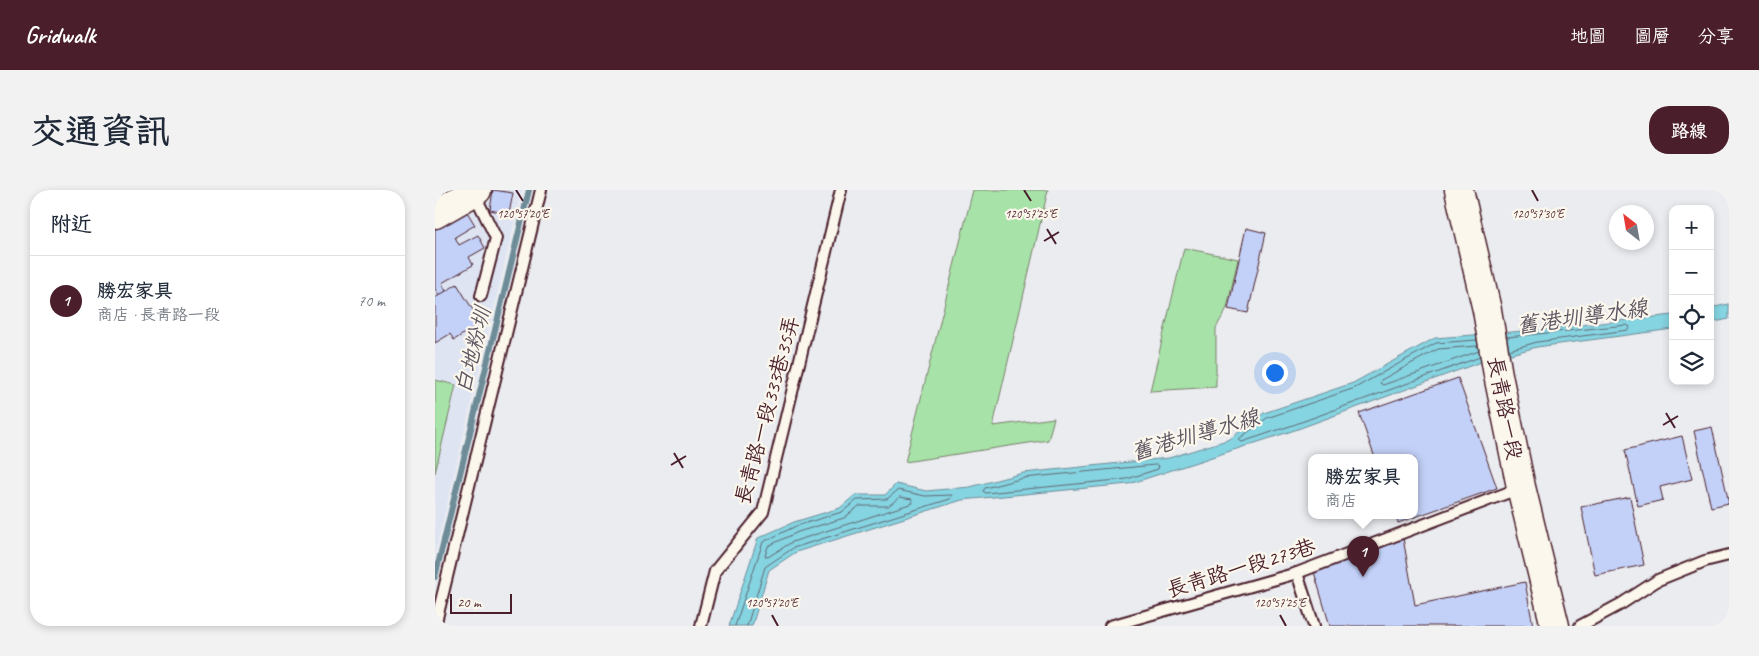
<!DOCTYPE html>
<html lang="zh-TW">
<head>
<meta charset="utf-8">
<style>
	:root { --surface:#fff; --page:#f2f2f3; --text:#1f2937; --muted:#747a83; --line:#e0e1e3; --accent:#4a1f2b }
	body { margin:0; font-family:Caveat,"LXGW WenKai TC",sans-serif; background:var(--page); color:var(--text) }
	.controls { position:absolute; right:15px; top:15px; display:grid; overflow:hidden; border-radius:10px; box-shadow:0 2px 8px #0003 }
	.controls button { width:45px; height:45px; display:grid; place-items:center; padding:0; border:0; border-bottom:1px solid var(--line); background:var(--surface); color:var(--text); font:25px sans-serif }
	.compass { position:absolute; left:1174px; top:15px; width:45px; height:45px; border-radius:50%; background:var(--surface); box-shadow:0 2px 8px #0003; rotate:329deg }
	.scale { position:absolute; left:15px; bottom:12px; width:62px; box-sizing:border-box; padding-left:5px; border:2px solid #4a1f2b; border-top:0; font-size:14px; line-height:18px; white-space:nowrap; color:#4a1f2b; -webkit-text-stroke:4px #fbf7ec; paint-order:stroke }
	.you { position:absolute; left:839px; top:182px; width:18px; height:18px; margin:-12px; border:4px solid #fff; border-radius:50%; background:#1a73e8; box-shadow:0 0 0 8px #1a73e833 }
	.badge { display:grid; place-items:center; width:32px; height:32px; border-radius:50%; background:var(--accent); color:#fff; font-size:16px; font-weight:700 }
	.pin { position:absolute; translate:-50% -41px; filter:drop-shadow(0 1px 2px #0008) }
	.pin::after { content:''; position:absolute; top:26px; width:18px; height:15px; background:inherit; clip-path:polygon(0 0,100% 0,50% 100%) }
	.popup { position:absolute; left:873px; top:264px; width:110px; height:65px; box-sizing:border-box; display:grid; place-content:center; border-radius:10px; background:var(--surface); filter:drop-shadow(0 1px 4px #0005); font-size:16px; white-space:nowrap; color:var(--muted) }
	.popup b { font-size:19px; color:var(--text) }
	.popup::after { content:''; position:absolute; left:50%; top:100%; margin-left:-10px; border:10px solid transparent; border-top-color:var(--surface) }
	.list { margin:0; padding:0; list-style:none }
	h2 { display:flex; justify-content:space-between; align-items:center; height:65px; margin:0; padding:0 20px; font-size:21px }
	h2 small { font-size:16px; font-weight:400; color:var(--muted) }
	.list li { display:grid; grid-template-columns:32px 1fr auto; gap:15px; align-items:center; box-sizing:border-box; height:90px; padding:0 20px; border-top:1px solid var(--line) }
	.list b { display:block; font-size:19px; white-space:nowrap }
	.list p { margin:0; font-size:16px; white-space:nowrap; color:var(--muted) }
	.list em { font-size:16px; font-style:normal; color:var(--muted) }
	.icon { flex:none; width:28px; height:28px; fill:none; stroke:currentColor; stroke-width:2; stroke-linecap:round; stroke-linejoin:round }
	.map { position:relative; flex:none; width:1294px; height:436px; overflow:hidden; border-radius:20px }
	header { display:flex; align-items:center; gap:30px; box-sizing:border-box; height:70px; padding:0 25px; background:var(--accent); color:#fff }
	header strong { font-size:24px }
	nav { display:flex; gap:28px; margin-inline-start:auto; font-size:18px }
	.intro { display:flex; align-items:center; justify-content:space-between; box-sizing:border-box; height:120px; padding:0 30px }
	h1 { margin:0; font-size:35px }
	.button { padding:12px 22px; border-radius:20px; background:var(--accent); color:#fff; font-size:18px; font-weight:700 }
	main { display:flex; gap:30px; padding:0 30px }
	aside { flex:1; background:var(--surface); border-radius:20px; box-shadow:0 2px 8px #0003 }
	.map>svg:first-child { display:block }
	.built { fill:#dee4f2 }
	.green { fill:#a7e2a8; stroke:#78806a }
	.water { fill:#85d4e1; stroke:#6d8c98 }
	.lines { fill:none; stroke-linecap:round; stroke-linejoin:round }
	.shore { stroke:#626774; stroke-width:1 }
	.stream { stroke:#6d8c98; stroke-width:6 }
	.building { fill:#c3d1f8; stroke:#4a1f2b }
	.lane-casing { stroke:#4a1f2b; stroke-width:14 }
	.secondary-casing { stroke:#4a1f2b; stroke-width:31 }
	.lane { stroke:#fbf7ec; stroke-width:10 }
	.secondary { stroke:#fbf7ec; stroke-width:28 }
	.ticks { fill:none; stroke:#4a1f2b; stroke-width:2 }
	.labels { text-anchor:middle; stroke-width:4.5; stroke-linejoin:round; paint-order:stroke }
	.street-label { font-size:21px; fill:#4a1f2b; stroke:#fbf7ec }
	.water-label { font-size:22px; font-style:italic; fill:#5c5562; stroke:#fbf7ec }
	.ticks-label { font-size:12px; text-anchor:middle; fill:#4a1f2b; stroke:#fbf7ec; stroke-width:4.5; stroke-linejoin:round; paint-order:stroke }
</style>
</head>
<body>
<header>
<strong>Gridwalk</strong>
<nav><a>地圖</a><a>圖層</a><a>分享</a></nav>
</header>
<div class="intro"><h1>交通資訊</h1><a class="button">路線</a></div>
<main>
<aside>
<h2>附近<small></small></h2>
<ul class="list">
<li><span class="badge">1</span><div><b>勝宏家具</b><p>商店 · 長青路一段</p></div><em>70 m</em></li>
</ul>
</aside>
<div class="map">
<svg width="1294" height="436" viewBox="0 0 1294 436">
	<rect width="100%" height="100%" fill="#eaecf0"/>
	<filter id="ink" filterUnits="userSpaceOnUse"><feTurbulence type="fractalNoise" baseFrequency=".02" numOctaves="2"/><feDisplacementMap in="SourceGraphic" scale="10" xChannelSelector="R" yChannelSelector="G"/><feConvolveMatrix kernelMatrix="1 2 1 2 8 2 1 2 1" color-interpolation-filters="sRGB"/></filter>
	<g filter="url(#ink)">
		<!-- built -->
		<polygon class="built" points="52,0 87,0 0,364 0,29"/>
		<!-- green -->
		<g class="green">
			<polygon points="538,0 613,0 558,236 619,228 613,250 470,272"/>
			<polygon points="749,58 803,69 792,118 781,138 781,197 715,201"/>
			<polygon points="0,190 21,195 0,283"/>
		</g>
		<!-- water -->
		<g class="water">
			<polygon points="1294,114 1294,129 1275,133 1275,118"/>
			<polygon points="1238,125 1238,139 1102,157 1046,172 860,240 694,294 527,310 361,362 334,380 317,436 294,436 323,348 359,332 405,318 420,305 450,305 461,294 491,301 535,297 588,283 734,268 795,249 829,223 918,193 1000,148 1102,140"/>
		</g>
		<g class="lines">
			<!-- shore -->
			<g class="shore">
				<polyline points="1072,147 1192,135 1195,137 1193,140 1102,152 1074,160"/>
				<polyline points="1042,150 1001,153 920,198 832,228 805,248 804,250 807,252 858,235 1045,167"/>
				<polyline points="1043,156 1003,159 946,190 945,193 948,195 1044,161"/>
				<polygon points="721,275 724,276 723,279 692,289 551,303 548,301 550,298 589,288"/>
				<polygon points="465,307 477,309 478,313 357,352 333,367 330,366 333,356 363,342 409,328 424,316 453,316"/>
				<polyline points="300,436 328,352 361,336 407,322 422,310 452,309 463,300 490,306 517,305 515,309 358,358 330,377 312,436"/>
			</g>
			<!-- stream -->
			<polyline class="stream" points="0,387 94,0"/>
		</g>
		<!-- building -->
		<g class="building">
			<polygon points="58,0 78,3 74,24 55,20"/>
			<polygon points="29,17 40,35 20,47 24,55 43,45 50,58 34,67 38,75 7,93 11,101 4,106 0,99 0,33"/>
			<polygon points="811,38 831,43 813,123 793,119"/>
			<polygon points="22,94 46,133 19,150 15,144 0,153 0,108"/>
			<polygon points="1023,188 1062,298 963,333 960,326 979,326 979,268 940,268 924,223"/>
			<polygon points="1277,237 1294,313 1276,317 1259,241"/>
			<polygon points="1247,246 1257,289 1225,297 1228,310 1203,316 1190,260"/>
			<polygon points="1195,307 1209,375 1160,385 1146,317"/>
			<polygon points="968,348 980,415 1090,392 1098,436 895,436 879,382"/>
		</g>
		<g class="lines">
			<!-- lane casing -->
			<g class="lane-casing">
				<g id="lane">
					<polyline points="39,3 61,48 46,106"/>
					<polyline points="862,383 879,436"/>
					<polyline points="0,436 106,0"/>
					<polyline points="266,436 280,381 328,322 406,0"/>
					<polyline points="675,436 862,383 1085,298"/>
					<polyline points="1145,436 1186,414 1223,390 1270,371 1294,365"/>
				</g>
			</g>
			<!-- secondary casing -->
			<g class="secondary-casing">
				<g id="secondary">
					<polyline points="1024,0 1052,120 1063,185 1086,297 1120,436"/>
					<polyline points="0,24 42,0"/>
				</g>
			</g>
			<!-- lane -->
			<use href="#lane" class="lane"/>
			<!-- secondary -->
			<use href="#secondary" class="secondary"/>
		</g>
	</g>
	<!-- ticks -->
	<path class="ticks" d="M81,0L88,11M589,0L596,11M1097,0L1103,11M612,39L621,54M609,51L624,42M1231,223L1240,238M1228,235L1243,226M239,263L248,278M236,275L251,266M337,425L343,436M845,425L851,436"/>
	<g class="labels">
		<!-- street labels -->
		<g class="street-label">
			<text transform="translate(1070 218) rotate(79)" y="7">長青路一段</text>
			<text transform="translate(332 220) rotate(-75)" y="7">長青路一段333巷35弄</text>
			<text transform="translate(806 378) rotate(-17)" y="7">長青路一段273巷</text>
		</g>
		<!-- water labels -->
		<g class="water-label">
			<text transform="translate(1147 126) rotate(-8)" y="8">舊港圳導水線</text>
			<text transform="translate(37 160) rotate(-76)" y="8">白地粉圳</text>
			<text transform="translate(760 244) rotate(-16)" y="8">舊港圳導水線</text>
		</g>
	</g>
	<g class="ticks-label">
		<text x="88" y="28">120°57'20"E</text>
		<text x="596" y="28">120°57'25"E</text>
		<text x="1103" y="28">120°57'30"E</text>
		<text x="337" y="417">120°57'20"E</text>
		<text x="845" y="417">120°57'25"E</text>
	</g>
</svg>
<div class="controls">
<button>+</button>
<button>−</button>
<button><svg class="icon" aria-label="locate" viewBox="0 0 24 24"><circle cx="12" cy="12" r="6"/><path d="M12 2v4M12 18v4M2 12h4M18 12h4"/></svg></button>
<button><svg class="icon" aria-label="layers" viewBox="0 0 24 24"><path d="M12 4l9 5-9 5-9-5zM3 14l9 5 9-5"/></svg></button>
</div>
<svg class="compass" viewBox="-18 -18 36 36"><path d="M0-13l5 13h-10z" fill="#e53935"/><path d="M0 13l5-13h-10z" fill="#747a83"/></svg>
<div class="scale">20 m</div>
<div class="you"></div>
<div class="pin badge" style="left:928px;top:387px">1</div>
<div class="popup"><b>勝宏家具</b>商店</div>
</div>
</main>
</body>
</html>
